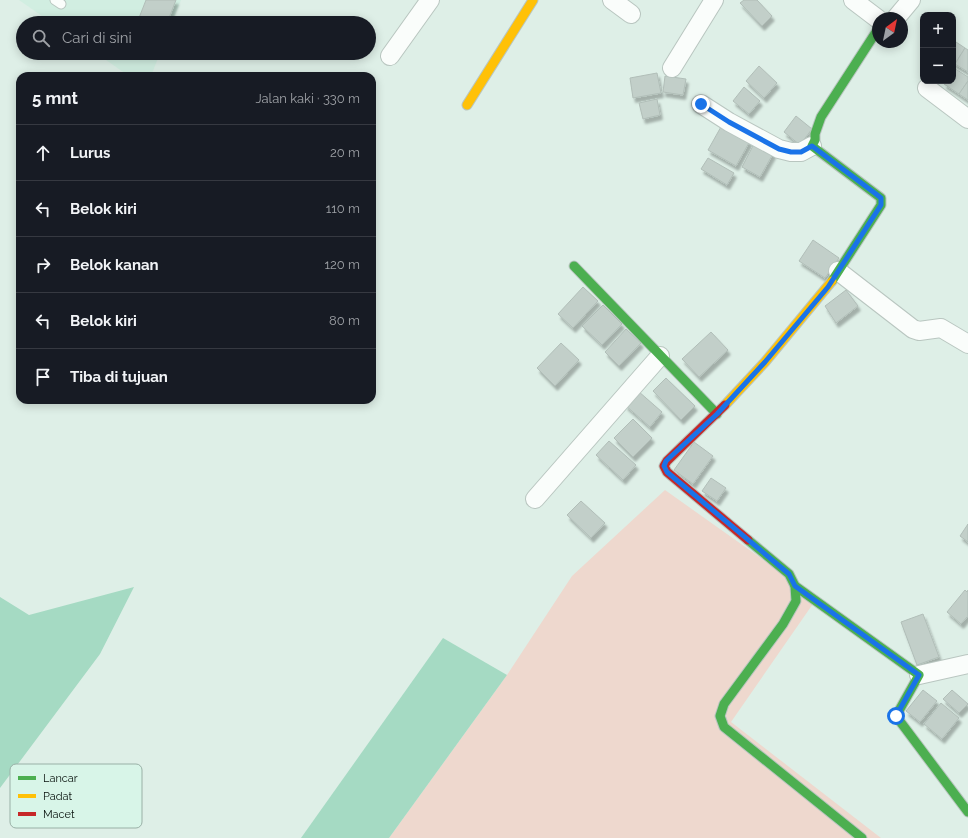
<!DOCTYPE html>
<html lang="id">
<head>
<meta charset="utf-8">
<style>
	:root { --surface:#171b24; --page:#20242c; --text:#f1f3f6; --muted:#9ea1a6; --line:#363941 }
	body { margin:0; font-family:Raleway,sans-serif; background:var(--page); color:var(--text) }
	.controls { position:absolute; right:12px; top:12px; display:grid; overflow:hidden; border-radius:8px; box-shadow:0 2px 10px #0003 }
	.controls button { width:36px; height:36px; display:grid; place-items:center; padding:0; border:0; border-bottom:1px solid var(--line); background:var(--surface); color:var(--text); font:20px sans-serif }
	.compass { position:absolute; left:872px; top:12px; width:36px; height:36px; border-radius:50%; background:var(--surface); box-shadow:0 2px 10px #0003; rotate:33deg }
	.stop { position:absolute; width:12px; height:12px; margin:-9px; border:3px solid #1a73e8; border-radius:50%; background:#fff }
	.stop.end { background:#1a73e8; border-color:#fff; box-shadow:0 1px 4px #0008 }
	.list { margin:0; padding:0; list-style:none }
	h2 { display:flex; justify-content:space-between; align-items:center; height:52px; margin:0; padding:0 16px; font-size:17px }
	h2 small { font-size:13px; font-weight:400; color:var(--muted) }
	.list li { display:grid; grid-template-columns:26px 1fr auto; gap:12px; align-items:center; box-sizing:border-box; height:56px; padding:0 16px; border-top:1px solid var(--line) }
	.list b { display:block; font-size:15px; white-space:nowrap }
	.list em { font-size:13px; font-style:normal; color:var(--muted) }
	.icon { flex:none; width:22px; height:22px; fill:none; stroke:currentColor; stroke-width:2; stroke-linecap:round; stroke-linejoin:round }
	.map { position:relative; flex:none; width:968px; height:838px; overflow:hidden }
	.search { position:absolute; background:var(--surface); box-shadow:0 2px 10px #0003; left:16px; top:16px; width:360px; height:44px; display:flex; align-items:center; gap:10px; box-sizing:border-box; padding:0 14px; border-radius:22px; color:var(--muted); font-size:15px }
	.panel { position:absolute; background:var(--surface); box-shadow:0 2px 10px #0003; left:16px; top:72px; width:360px; height:332px; border-radius:12px }
	.map>svg:first-child { display:block }
	.built { fill:#d1eee1 }
	.green { fill:#eed8ce }
	.water { fill:#a5dac3 }
	.building { fill:#c2cfc9; stroke:#b1beb8; filter:url(#shadow) }
	.lines { fill:none; stroke-linecap:round; stroke-linejoin:round }
	.lane-casing { stroke:#b9c6c0; stroke-width:11 }
	.street-casing { stroke:#b9c6c0; stroke-width:20 }
	.fast-casing { stroke:#b9c6c0; stroke-width:11 }
	.slow-casing { stroke:#b9c6c0; stroke-width:11 }
	.jam-casing { stroke:#b9c6c0; stroke-width:11 }
	.lane { stroke:#fafdfb; stroke-width:9 }
	.street { stroke:#fafdfb; stroke-width:18 }
	.fast { stroke:#4caf50; stroke-width:9 }
	.slow { stroke:#ffc107; stroke-width:9 }
	.jam { stroke:#c62828; stroke-width:9 }
	.route { stroke:#1a73e8; stroke-width:5 }
	.key { fill:#d8f5e8; stroke:#99b0a6; stroke-width:1 }
	.key-label { font-size:11px; fill:#07100c }
</style>
</head>
<body>
<div class="map">
<svg width="968" height="838" viewBox="0 0 968 838">
	<defs>
		<filter id="shadow"><feDropShadow dx="2.5" dy="4.5" stdDeviation="1" flood-color="#0004"/></filter>
	</defs>
	<rect width="100%" height="100%" fill="#deefe7"/>
	<!-- built -->
	<g class="built">
		<polygon points="19,0 181,0 172,23 52,23"/>
		<polygon points="96,53 160,53 151,76 129,76"/>
	</g>
	<!-- green -->
	<polygon class="green" points="665,490 817,598 731,722 881,838 389,838 507,675 572,576"/>
	<!-- water -->
	<g class="water">
		<polygon points="134,587 100,654 0,788 0,597 29,615"/>
		<polygon points="443,638 507,675 389,838 301,838"/>
	</g>
	<!-- building -->
	<g class="building">
		<polygon points="146,0 176,0 167,23 137,23"/>
		<polygon points="744,0 757,0 772,16 762,26 740,3"/>
		<polygon points="953,40 965,48 955,64 953,63"/>
		<polygon points="965,48 968,50 968,72 955,64"/>
		<polygon points="759,66 777,83 764,98 746,81"/>
		<polygon points="954,68 968,77 968,81 959,94 944,84 946,81 953,81"/>
		<polygon points="657,73 661,93 633,98 630,78"/>
		<polygon points="665,76 686,79 683,95 663,92"/>
		<polygon points="968,81 968,100 959,94"/>
		<polygon points="744,87 760,101 749,114 733,101"/>
		<polygon points="657,99 660,115 643,119 639,103"/>
		<polygon points="796,116 812,129 800,145 784,132"/>
		<polygon points="722,125 750,141 736,166 708,150"/>
		<polygon points="755,142 774,152 760,177 742,167"/>
		<polygon points="708,158 734,173 727,185 701,169"/>
		<polygon points="813,240 839,258 825,278 799,261"/>
		<polygon points="583,287 598,301 573,328 558,314"/>
		<polygon points="846,290 858,306 836,323 825,306"/>
		<polygon points="603,305 622,324 602,345 582,326"/>
		<polygon points="626,329 641,343 619,366 605,352"/>
		<polygon points="711,332 728,350 699,377 682,359"/>
		<polygon points="561,343 579,360 555,386 537,368"/>
		<polygon points="666,378 695,406 681,420 653,391"/>
		<polygon points="638,391 662,412 650,427 625,405"/>
		<polygon points="633,419 652,438 633,457 614,438"/>
		<polygon points="609,441 636,465 623,480 596,455"/>
		<polygon points="694,442 713,456 693,484 674,470"/>
		<polygon points="711,478 726,488 717,501 702,491"/>
		<polygon points="581,501 605,523 591,538 567,515"/>
		<polygon points="968,524 968,542 960,536"/>
		<polygon points="965,590 967,592 968,590 968,618 967,617 961,624 947,612"/>
		<polygon points="923,614 939,657 917,665 901,622"/>
		<polygon points="923,690 937,701 920,722 906,711"/>
		<polygon points="952,690 968,704 959,713 943,699"/>
		<polygon points="941,703 959,718 942,739 924,724"/>
	</g>
	<g class="lines">
		<!-- lane casing -->
		<g class="lane-casing">
			<polyline id="lane" points="55,0 61,4"/>
		</g>
		<!-- street casing -->
		<g class="street-casing">
			<g id="street">
				<polyline points="612,0 631,14"/>
				<polyline points="853,0 878,19"/>
				<polyline points="896,18 911,0"/>
				<polyline points="390,56 430,0"/>
				<polyline points="672,68 714,0"/>
				<polyline points="927,88 968,119"/>
				<polyline points="701,104 729,122 779,149 791,152 801,152 812,146"/>
				<polyline points="838,271 913,329 919,331 941,328 968,344"/>
				<polyline points="535,499 660,356"/>
				<polyline points="919,675 968,664"/>
			</g>
		</g>
		<!-- fast casing -->
		<g class="fast-casing">
			<g id="fast">
				<polyline points="574,266 717,414"/>
				<polyline points="832,281 881,205 881,198 812,146 815,140 815,134 821,117 878,29"/>
				<polyline points="748,540 789,574 795,586 796,601 783,624 724,704 720,716 724,727 862,838"/>
				<polyline points="795,586 919,675 896,716 968,812"/>
			</g>
		</g>
		<!-- slow casing -->
		<g class="slow-casing">
			<g id="slow">
				<polyline points="467,105 533,0"/>
				<polyline points="725,405 765,362 832,281"/>
			</g>
		</g>
		<!-- jam casing -->
		<g class="jam-casing">
			<polyline id="jam" points="725,405 667,461 664,466 667,472 748,540"/>
		</g>
		<!-- lane -->
		<use href="#lane" class="lane"/>
		<!-- street -->
		<use href="#street" class="street"/>
		<!-- fast -->
		<use href="#fast" class="fast"/>
		<!-- slow -->
		<use href="#slow" class="slow"/>
		<!-- jam -->
		<use href="#jam" class="jam"/>
	</g>
	<g class="lines">
		<!-- route -->
		<polyline class="route" points="701,104 729,122 779,149 791,152 801,152 812,146 876,194 881,198 881,205 828,287 765,362 717,414 666,461 664,466 667,472 789,574 795,586 919,675 896,716"/>
	</g>
	<!-- legend -->
	<rect x="10" y="764" width="132" height="64" rx="6" class="key"/>
	<rect x="18" y="776" width="18" height="4" fill="#4caf50"/>
	<rect x="18" y="794" width="18" height="4" fill="#ffc107"/>
	<rect x="18" y="812" width="18" height="4" fill="#c62828"/>
	<g class="key-label">
		<text x="43" y="782">Lancar</text>
		<text x="43" y="800">Padat</text>
		<text x="43" y="818">Macet</text>
	</g>
</svg>
<div class="controls">
<button>+</button>
<button>−</button>
</div>
<svg class="compass" viewBox="-18 -18 36 36"><path d="M0-13l5 13h-10z" fill="#e53935"/><path d="M0 13l5-13h-10z" fill="#9ea1a6"/></svg>
<div class="stop" style="left:896px;top:716px"></div>
<div class="stop end" style="left:701px;top:104px"></div>
<div class="search"><svg class="icon" aria-label="search" viewBox="0 0 24 24"><circle cx="10" cy="10" r="6"/><path d="M15 15l6 6"/></svg>Cari di sini</div>
<section class="panel">
<h2>5 mnt<small>Jalan kaki · 330 m</small></h2>
<ul class="list">
<li><svg class="icon" aria-label="ahead" viewBox="0 0 24 24"><path d="M12 20V5M6 11l6-6 6 6"/></svg><div><b>Lurus</b></div><em>20 m</em></li>
<li><svg class="icon" aria-label="left" viewBox="0 0 24 24"><path d="M17 20v-9H6M10 6l-5 5 5 5"/></svg><div><b>Belok kiri</b></div><em>110 m</em></li>
<li><svg class="icon" aria-label="right" viewBox="0 0 24 24"><path d="M7 20v-9h11M14 6l5 5-5 5"/></svg><div><b>Belok kanan</b></div><em>120 m</em></li>
<li><svg class="icon" aria-label="left" viewBox="0 0 24 24"><path d="M17 20v-9H6M10 6l-5 5 5 5"/></svg><div><b>Belok kiri</b></div><em>80 m</em></li>
<li><svg class="icon" aria-label="arrive" viewBox="0 0 24 24"><path d="M6 21V4h12l-3 4 3 4H6"/></svg><div><b>Tiba di tujuan</b></div></li>
</ul>
</section>
</div>
</body>
</html>
